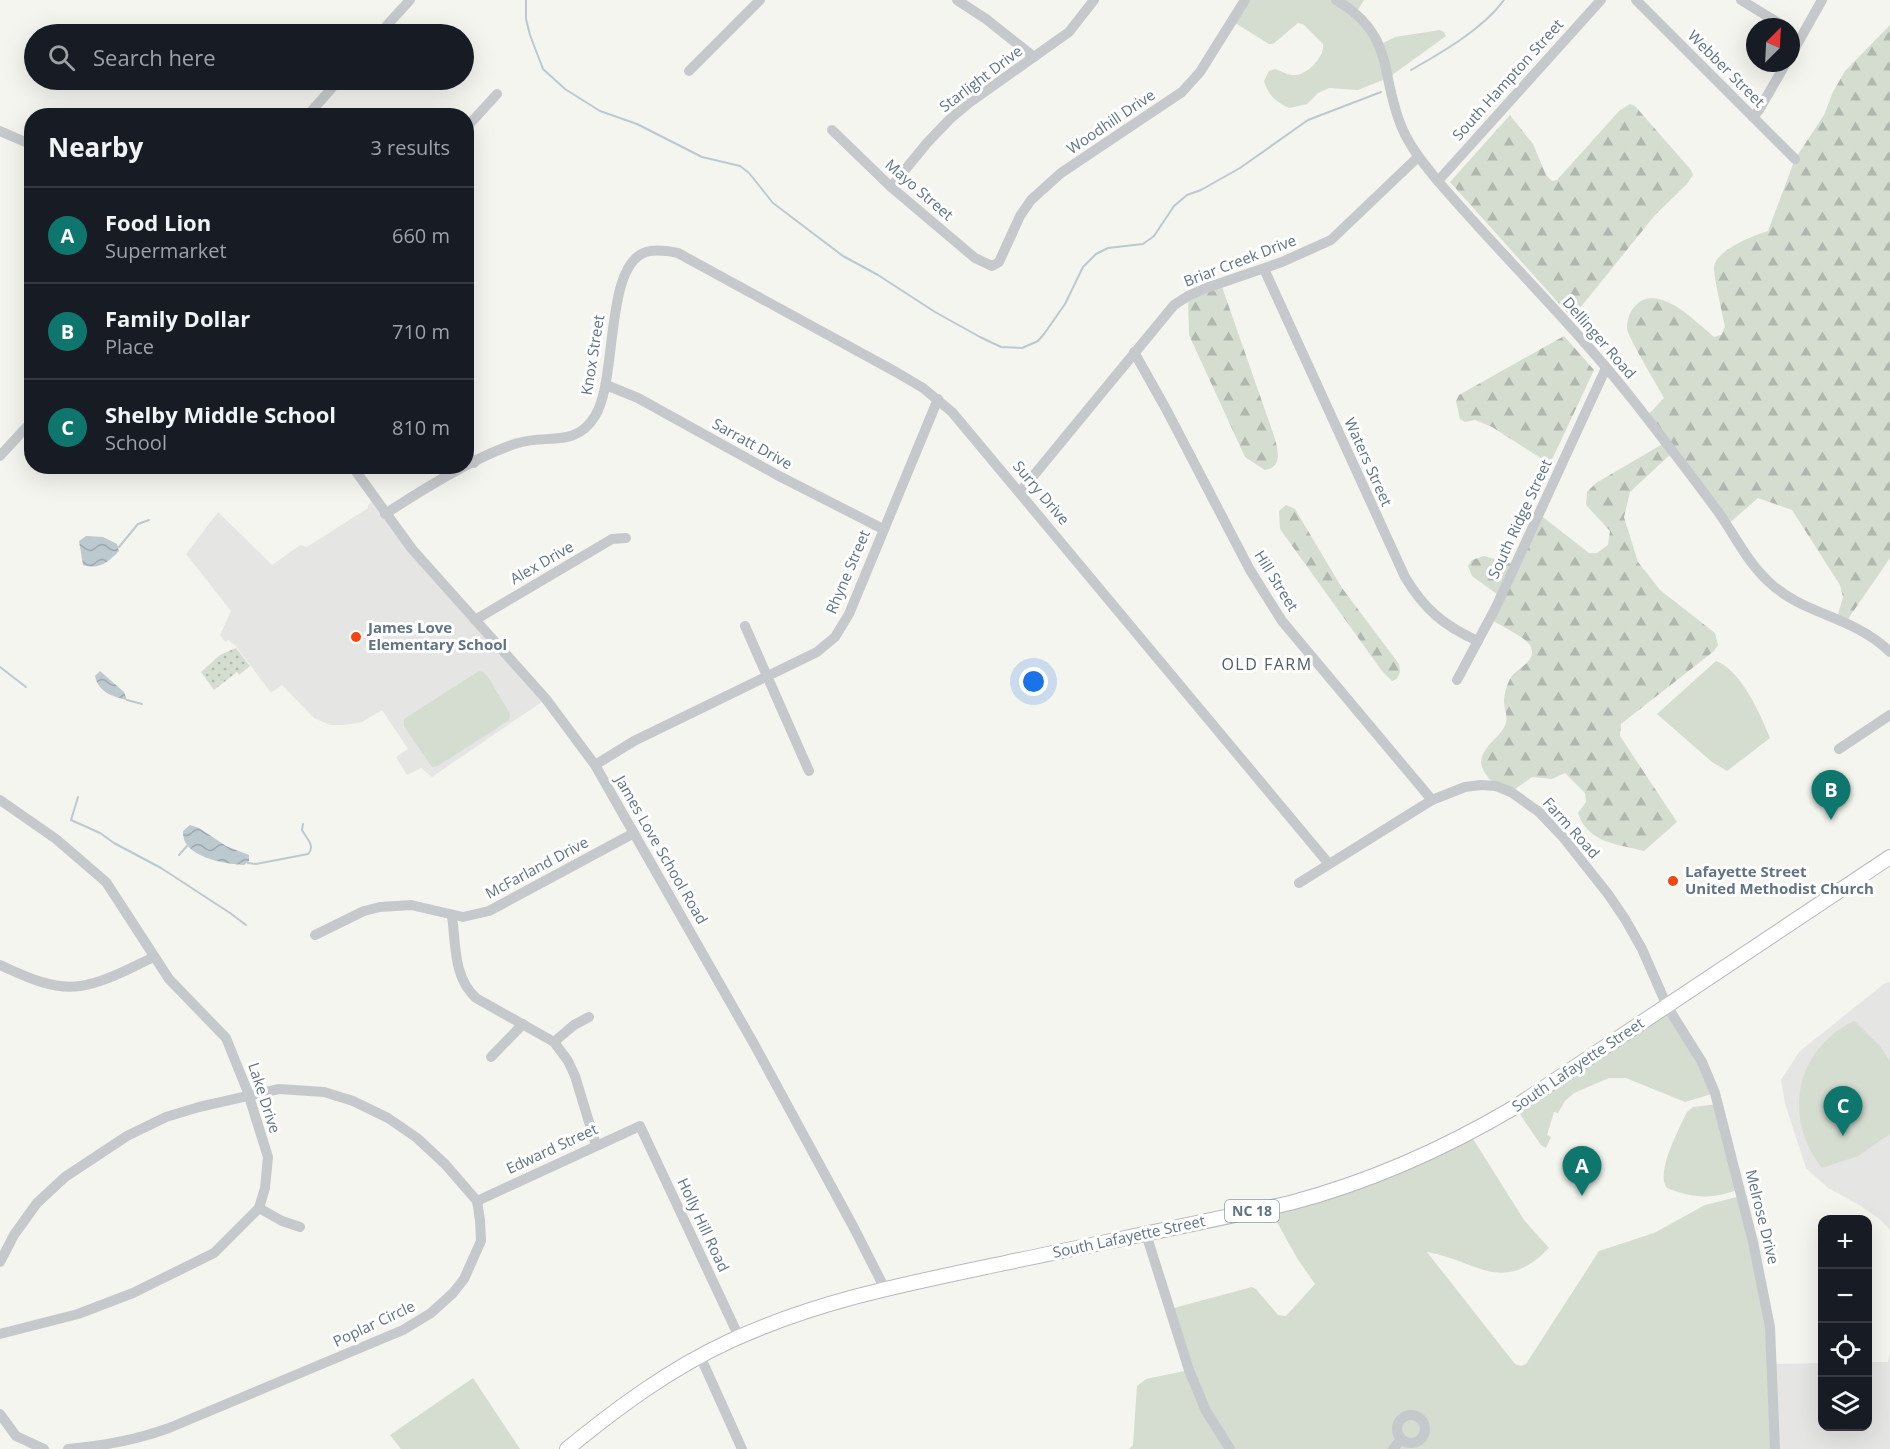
<!DOCTYPE html>
<html lang="en">
<head>
<meta charset="utf-8">
<style>
	:root { --surface:#171b24; --page:#20242c; --text:#f1f3f6; --muted:#9ea1a6; --line:#363941; --accent:#0f766e }
	body { margin:0; font-family:"Open Sans",sans-serif; background:var(--page); color:var(--text) }
	.controls { position:absolute; right:18px; bottom:18px; display:grid; overflow:hidden; border-radius:12px; box-shadow:0 6px 24px #0002 }
	.controls button { width:54px; height:54px; display:grid; place-items:center; padding:0; border:0; border-bottom:2px solid var(--line); background:var(--surface); color:var(--text); font:30px sans-serif }
	.compass { position:absolute; left:1746px; top:18px; width:54px; height:54px; border-radius:50%; background:var(--surface); box-shadow:0 6px 24px #0002; rotate:24deg }
	.you { position:absolute; left:1034px; top:682px; width:21px; height:21px; margin:-15px; border:4px solid #fff; border-radius:50%; background:#1a73e8; box-shadow:0 0 0 9px #1a73e833 }
	.badge { display:grid; place-items:center; width:39px; height:39px; border-radius:50%; background:var(--accent); color:#fff; font-size:20px; font-weight:700 }
	.pin { position:absolute; translate:-50% -50px; filter:drop-shadow(0 2px 3px #0008) }
	.pin::after { content:''; position:absolute; top:32px; width:21px; height:18px; background:inherit; clip-path:polygon(0 0,100% 0,50% 100%) }
	.list { margin:0; padding:0; list-style:none }
	h2 { display:flex; justify-content:space-between; align-items:center; height:78px; margin:0; padding:0 24px; font-size:26px }
	h2 small { font-size:20px; font-weight:400; color:var(--muted) }
	.list li { display:grid; grid-template-columns:39px 1fr auto; gap:18px; align-items:center; box-sizing:border-box; height:96px; padding:0 24px; border-top:2px solid var(--line) }
	.list b { display:block; font-size:22px; white-space:nowrap }
	.list p { margin:0; font-size:20px; white-space:nowrap; color:var(--muted) }
	.list em { font-size:20px; font-style:normal; color:var(--muted) }
	.icon { flex:none; width:33px; height:33px; fill:none; stroke:currentColor; stroke-width:2; stroke-linecap:round; stroke-linejoin:round }
	.map { position:relative; flex:none; width:1890px; height:1449px; overflow:hidden }
	.search { position:absolute; background:var(--surface); box-shadow:0 6px 24px #0002; left:24px; top:24px; width:450px; height:66px; display:flex; align-items:center; gap:15px; box-sizing:border-box; padding:0 21px; border-radius:33px; color:var(--muted); font-size:22px }
	.panel { position:absolute; background:var(--surface); box-shadow:0 6px 24px #0002; left:24px; top:108px; width:450px; height:366px; border-radius:24px }
	.map>svg:first-child { display:block }
	.built { fill:#e5e6e3 }
	.green { fill:#d5dcd0 }
	.forest { fill:url(#forest-firs) }
	.park { fill:url(#park-dots) }
	.water { fill:url(#water-waves) }
	.lines { fill:none; stroke-linecap:round; stroke-linejoin:round }
	.stream { stroke:#bcc9ce; stroke-width:2 }
	.major-casing { stroke:#b6babe; stroke-width:16 }
	.minor { stroke:#c6c9cc; stroke-width:10 }
	.major { stroke:#fff; stroke-width:14 }
	.poi-dot { fill:#f44510; stroke:#fff; stroke-width:2 }
	.labels { text-anchor:middle; stroke-width:6; stroke-linejoin:round; paint-order:stroke }
	.shield { fill:#fff; stroke:#909ea9; stroke-width:1.5 }
	.shield-label { font-size:14px; font-weight:bold; fill:#607484 }
	.street-label { font-size:15px; fill:#607484; stroke:#fff }
	.poi-label { font-size:15px; font-weight:bold; fill:#607484; stroke:#fff; text-anchor:start }
	.neighbourhood-label { font-size:16px; letter-spacing:1.5px; fill:#4f5d68; stroke:#fff }
</style>
</head>
<body>
<div class="map">
<svg width="1890" height="1449" viewBox="0 0 1890 1449">
	<defs>
		<pattern id="forest-firs" width="22" height="20" patternUnits="userSpaceOnUse" patternTransform="scale(1.5)"><rect width="22" height="20" fill="#d5dcd0"/><path d="M5 1l3.5 6h-7zM16 11l3.5 6h-7z" fill="#b0b7ae"/></pattern>
		<pattern id="park-dots" width="8" height="8" patternUnits="userSpaceOnUse" patternTransform="scale(1.5)"><rect width="8" height="8" fill="#d5dcd0"/><path d="M2 2h.1M6 6h.1" fill="none" stroke="#b0b7ae" stroke-width="1.8" stroke-linecap="round"/></pattern>
		<pattern id="water-waves" width="16" height="10" patternUnits="userSpaceOnUse" patternTransform="scale(1.5)"><rect width="16" height="10" fill="#bcc9ce"/><path d="M0 5q4-4 8 0t8 0" fill="none" stroke="#9ca8ad"/></pattern>
	</defs>
	<rect width="100%" height="100%" fill="#f5f5ef"/>
	<!-- built -->
	<g class="built">
		<polygon points="374,499 546,699 432,777 421,768 407,775 396,757 408,749 382,710 362,722 345,725 330,725 314,718 282,685 271,693 236,646 228,640 225,642 220,635 231,611 186,554 218,512 272,565 300,545 307,547 368,508 368,505"/>
		<polygon points="1890,982 1890,1230 1881,1220 1861,1206 1828,1188 1806,1168 1785,1104 1781,1080 1799,1052 1885,983"/>
		<polygon points="1890,1353 1890,1449 1775,1449 1772,1364 1822,1363 1822,1426 1868,1426 1868,1362 1888,1362"/>
	</g>
	<!-- green -->
	<g class="green">
		<path d="M1245,0H1364L1356,13L1379,45L1395,37L1440,30L1444,32L1446,36L1388,78L1358,90L1329,88L1318,93L1307,104L1289,108C1276,102 1268,95 1264,81L1269,71L1275,69C1282,71 1288,76 1297,75C1309,73 1325,56 1323,44L1303,24L1298,23L1273,44H1269L1232,21Z"/>
		<path d="M1716,661C1741,670 1760,714 1770,738L1727,771L1712,762L1657,714Z"/>
		<polygon points="479,671 483,672 488,677 510,714 509,720 438,766 432,767 404,726 404,719"/>
		<polygon points="1667,1006 1715,1093 1685,1102 1626,1078 1609,1078 1574,1093 1565,1101 1558,1113 1554,1112 1547,1135 1551,1137 1546,1148 1541,1145 1515,1107"/>
		<path d="M1854,1021L1880,1046L1890,1061V1134L1858,1156L1822,1168C1782,1117 1795,1050 1854,1021Z"/>
		<path d="M1718,1104L1739,1189C1715,1200 1691,1198 1667,1188C1655,1173 1679,1129 1687,1112L1693,1107Z"/>
		<path d="M1470,1134L1524,1220L1549,1248C1502,1296 1478,1261 1427,1252L1515,1364L1521,1366L1526,1364L1599,1251L1654,1233L1705,1205L1741,1196L1763,1284L1775,1449H1129L1133,1445L1137,1386L1146,1379L1189,1370L1170,1309L1252,1287L1256,1289L1278,1315L1286,1316L1315,1284L1297,1258L1269,1208Z"/>
		<polygon points="473,1378 520,1449 401,1449 390,1435"/>
	</g>
	<!-- forest -->
	<g class="forest">
		<path d="M1890,25V558L1846,622L1837,618L1843,597L1840,585L1792,510L1758,498L1727,525L1673,452L1630,492L1624,517L1638,562L1660,590L1715,633L1718,645L1714,651L1621,724L1620,736L1677,822L1644,851C1617,844 1588,843 1578,813L1586,802L1585,793L1565,773L1552,779L1532,777L1511,792C1494,786 1471,768 1486,749C1492,740 1502,734 1506,723C1508,715 1504,709 1504,701C1504,695 1507,684 1510,679C1516,668 1537,662 1531,647C1528,638 1499,625 1490,619L1501,597L1472,576L1468,566L1472,560L1484,556L1515,565L1539,514L1589,553H1597L1608,545L1610,531L1586,505L1587,492L1596,483L1666,442L1646,417L1664,398C1658,387 1628,337 1627,329C1627,319 1630,310 1637,304C1660,284 1696,322 1714,337L1721,335L1725,327C1723,316 1713,274 1714,266C1717,250 1754,235 1768,231L1795,159L1824,115L1833,92L1845,71Z"/>
		<polygon points="1630,104 1635,106 1691,170 1693,175 1687,184 1655,215 1572,318 1450,182 1510,115 1533,144 1546,175 1552,181 1557,180 1619,111"/>
		<path d="M1220,281L1274,436C1278,450 1283,467 1265,470L1245,457L1189,335L1188,296Z"/>
		<polygon points="1564,336 1594,370 1550,464 1492,427 1475,420 1465,422 1460,419 1456,401 1459,395"/>
		<polygon points="1286,505 1295,509 1342,588 1399,664 1400,672 1397,679 1392,681 1382,671 1280,529 1279,511"/>
	</g>
	<!-- park -->
	<polygon class="park" points="236,648 250,666 239,675 237,672 214,690 201,672 220,655"/>
	<!-- water -->
	<g class="water">
		<path d="M86,536L103,537L117,544L119,551C108,562 100,570 83,565L79,541Z"/>
		<path d="M100,671L124,692L127,700C113,697 98,692 95,676Z"/>
		<path d="M190,825L199,828L226,846L249,855V861L244,865C225,864 181,857 183,831Z"/>
	</g>
	<g class="lines">
		<!-- stream -->
		<g class="stream">
			<polyline points="526,0 526,19 530,35 543,69 565,89 600,111 637,124 702,157 740,166 749,173 773,203 843,256 878,275 935,312 980,337 1001,347 1022,348 1038,341 1044,334 1065,304 1083,267 1096,254 1108,248 1143,244 1154,236 1174,206 1187,195 1201,190 1240,168 1308,120 1381,92"/>
			<path d="M1411,70C1441,53 1483,29 1504,0"/>
			<polyline points="119,547 138,524 149,520"/>
			<polyline points="0,667 26,687"/>
			<polyline points="127,700 142,704"/>
			<polyline points="78,797 71,820 100,833 114,843 161,868 230,913 246,925"/>
			<polyline points="179,855 187,846"/>
			<path d="M248,863L256,864L308,854C316,846 306,838 302,830L303,824"/>
		</g>
		<!-- major casing -->
		<g class="major-casing">
			<path id="major" d="M567,1449C617,1408 671,1368 730,1341C819,1300 910,1283 1005,1263C1100,1243 1195,1224 1290,1203C1370,1182 1444,1149 1515,1107L1890,857"/>
		</g>
		<!-- minor -->
		<g class="minor">
			<polyline points="957,0 986,19 1034,57"/>
			<path d="M1336,0C1396,35 1379,74 1402,128C1410,147 1424,164 1437,180C1502,256 1575,326 1636,404C1664,440 1692,476 1719,513C1735,536 1748,563 1769,582C1803,615 1854,616 1890,652"/>
			<polyline points="1636,0 1795,159"/>
			<polyline points="1741,0 1785,27"/>
			<polyline points="379,34 410,0"/>
			<polyline points="1791,55 1822,0"/>
			<polyline points="689,71 760,0"/>
			<polyline points="307,116 339,80"/>
			<polyline points="1753,117 1759,110 1786,63"/>
			<polyline points="466,128 497,94"/>
			<polyline points="832,130 891,187 975,258 992,266 999,262 1020,216 1031,200 1061,173 1182,92 1200,72 1245,0"/>
			<polyline points="0,131 32,145"/>
			<polyline points="1438,181 1601,0"/>
			<polyline points="891,187 927,143 950,119 969,103 1069,32 1094,0"/>
			<path d="M1264,269L1405,577C1424,609 1444,626 1478,641"/>
			<polyline points="1134,352 1166,409 1250,570 1282,621 1432,800"/>
			<polyline points="606,385 638,398 779,476 883,529"/>
			<polyline points="466,452 474,463"/>
			<polyline points="0,456 32,421"/>
			<polyline points="352,466 412,549 546,699 595,765 754,1044 854,1228 885,1289"/>
			<polyline points="1020,492 1174,305 1188,296 1206,288 1282,262 1331,240 1418,157"/>
			<path d="M385,514C422,490 476,456 518,443C547,434 576,448 595,416C618,380 604,265 646,252C656,249 668,251 678,253L896,372L923,388L952,412L1329,864"/>
			<polyline points="475,620 612,539 626,538"/>
			<polyline points="745,626 809,771"/>
			<polyline points="1457,680 1496,607 1606,368"/>
			<polyline points="1839,749 1890,715"/>
			<polyline points="595,765 634,741 817,652 835,637 849,614 938,399"/>
			<polyline points="0,800 56,839 106,882 169,979 226,1038 247,1090 268,1157 265,1188 259,1208 214,1253 133,1293 78,1314 0,1334"/>
			<polyline points="1299,883 1432,800 1465,787 1481,785 1496,786 1511,792 1539,812 1562,836 1608,894 1625,919 1642,949 1667,1006 1702,1062 1715,1093 1753,1242 1770,1327 1775,1449"/>
			<path d="M452,916C456,944 453,977 476,998L554,1042L568,1061L575,1076L596,1145"/>
			<polyline points="315,935 364,911 380,907 411,905 463,917 489,911 634,833"/>
			<path d="M0,965C24,976 52,990 80,986C104,983 132,967 154,957"/>
			<polyline points="554,1042 574,1025 589,1017"/>
			<polyline points="491,1057 523,1024"/>
			<polyline points="477,1201 640,1126 739,1337"/>
			<polyline points="259,1208 282,1221 300,1227"/>
			<polyline points="1146,1234 1189,1370 1206,1411 1230,1449"/>
			<path d="M0,1262L14,1235L37,1203L65,1177L127,1136L166,1117L199,1107L279,1089L324,1092L353,1101L388,1118L417,1138L445,1164L477,1201L480,1220L481,1241L464,1279L453,1293L431,1313L403,1330L169,1428C136,1440 103,1446 68,1449"/>
			<polyline points="700,1356 742,1449"/>
			<polyline points="0,1414 16,1436 44,1449"/>
			<circle cx="1411" cy="1429" r="14"/>
			<polyline points="1393,1449 1401,1439"/>
		</g>
		<!-- major -->
		<use href="#major" class="major"/>
	</g>
	<!-- markers -->
	<g class="poi-dot">
		<circle cx="356" cy="637" r="6"/>
		<circle cx="1673" cy="881" r="6"/>
	</g>
	<g class="labels">
		<!-- shield labels -->
		<rect class="shield" x="1225" y="1200" width="54" height="22" rx="4.5"/>
		<g class="shield-label">
			<text x="1252" y="1216">NC 18</text>
		</g>
		<!-- street labels -->
		<g class="street-label">
			<text transform="translate(1726 69) rotate(45)" y="5">Webber Street</text>
			<text transform="translate(981 79) rotate(-37)" y="5">Starlight Drive</text>
			<text transform="translate(1508 80) rotate(-48)" y="5">South Hampton Street</text>
			<text transform="translate(1111 122) rotate(-34)" y="5">Woodhill Drive</text>
			<text transform="translate(919 190) rotate(41)" y="5">Mayo Street</text>
			<text transform="translate(1240 261) rotate(-21)" y="5">Briar Creek Drive</text>
			<text transform="translate(1599 338) rotate(49)" y="5">Dellinger Road</text>
			<text transform="translate(593 355) rotate(-81)" y="5">Knox Street</text>
			<text transform="translate(752 444) rotate(29)" y="5">Sarratt Drive</text>
			<text transform="translate(1368 462) rotate(66)" y="5">Waters Street</text>
			<text transform="translate(1041 493) rotate(50)" y="5">Surry Drive</text>
			<text transform="translate(1520 519) rotate(-65)" y="5">South Ridge Street</text>
			<text transform="translate(542 563) rotate(-30)" y="5">Alex Drive</text>
			<text transform="translate(848 572) rotate(-67)" y="5">Rhyne Street</text>
			<text transform="translate(1276 581) rotate(58)" y="5">Hill Street</text>
			<text transform="translate(1571 828) rotate(48)" y="5">Farm Road</text>
			<text transform="translate(661 850) rotate(60)" y="5">James Love School Road</text>
			<text transform="translate(537 868) rotate(-28)" y="5">McFarland Drive</text>
			<text transform="translate(1578 1065) rotate(-34)" y="5">South Lafayette Street</text>
			<text transform="translate(264 1098) rotate(72)" y="5">Lake Drive</text>
			<text transform="translate(552 1149) rotate(-25)" y="5">Edward Street</text>
			<text transform="translate(1762 1217) rotate(76)" y="5">Melrose Drive</text>
			<text transform="translate(703 1225) rotate(65)" y="5">Holly Hill Road</text>
			<text transform="translate(1129 1237) rotate(-12)" y="5">South Lafayette Street</text>
			<text transform="translate(374 1324) rotate(-25)" y="5">Poplar Circle</text>
		</g>
		<!-- poi labels -->
		<g class="poi-label">
			<text x="368" y="633">James Love<tspan x="368" dy="17">Elementary School</tspan></text>
			<text x="1685" y="877">Lafayette Street<tspan x="1685" dy="17">United Methodist Church</tspan></text>
		</g>
		<!-- neighbourhood labels -->
		<g class="neighbourhood-label">
			<text x="1267" y="670">OLD FARM</text>
		</g>
	</g>
</svg>
<div class="controls">
<button>+</button>
<button>−</button>
<button><svg class="icon" aria-label="locate" viewBox="0 0 24 24"><circle cx="12" cy="12" r="6"/><path d="M12 2v4M12 18v4M2 12h4M18 12h4"/></svg></button>
<button><svg class="icon" aria-label="layers" viewBox="0 0 24 24"><path d="M12 4l9 5-9 5-9-5zM3 14l9 5 9-5"/></svg></button>
</div>
<svg class="compass" viewBox="-18 -18 36 36"><path d="M0-13l5 13h-10z" fill="#e53935"/><path d="M0 13l5-13h-10z" fill="#9ea1a6"/></svg>
<div class="you"></div>
<div class="pin badge" style="left:1582px;top:1196px">A</div>
<div class="pin badge" style="left:1831px;top:820px">B</div>
<div class="pin badge" style="left:1843px;top:1136px">C</div>
<div class="search"><svg class="icon" aria-label="search" viewBox="0 0 24 24"><circle cx="10" cy="10" r="6"/><path d="M15 15l6 6"/></svg>Search here</div>
<section class="panel">
<h2>Nearby<small>3 results</small></h2>
<ul class="list">
<li><span class="badge">A</span><div><b>Food Lion</b><p>Supermarket</p></div><em>660 m</em></li>
<li><span class="badge">B</span><div><b>Family Dollar</b><p>Place</p></div><em>710 m</em></li>
<li><span class="badge">C</span><div><b>Shelby Middle School</b><p>School</p></div><em>810 m</em></li>
</ul>
</section>
</div>
</body>
</html>
